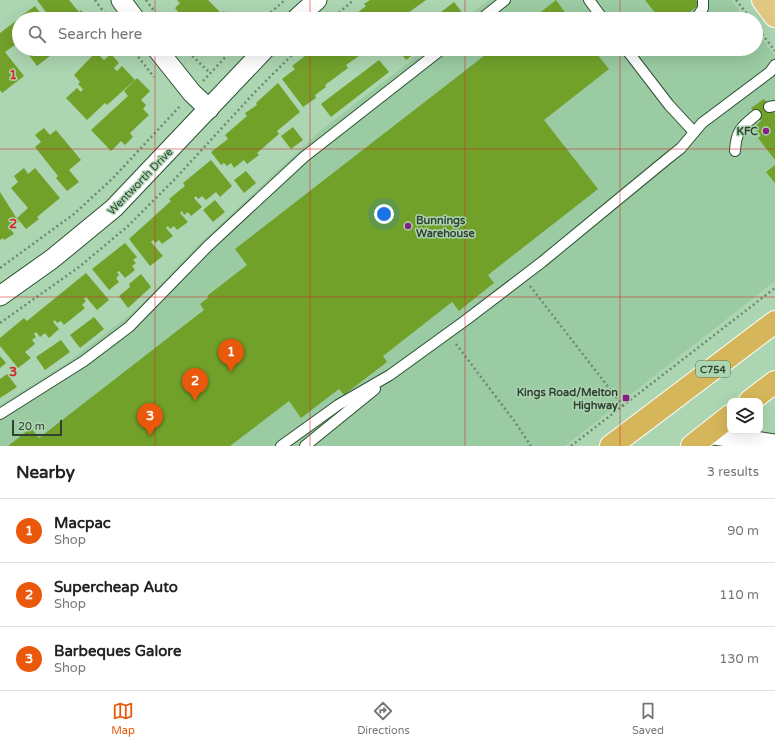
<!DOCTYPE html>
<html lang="en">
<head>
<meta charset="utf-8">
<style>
	:root { --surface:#fff; --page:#f6f6f6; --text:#222; --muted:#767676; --line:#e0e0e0; --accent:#ea580c }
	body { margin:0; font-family:"Varela Round",sans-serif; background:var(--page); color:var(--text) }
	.controls { position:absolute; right:12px; bottom:12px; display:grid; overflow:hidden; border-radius:8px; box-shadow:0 4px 16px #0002 }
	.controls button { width:36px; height:36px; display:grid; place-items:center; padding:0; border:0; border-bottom:1px solid var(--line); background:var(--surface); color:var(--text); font:20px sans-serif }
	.scale { position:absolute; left:12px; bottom:10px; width:50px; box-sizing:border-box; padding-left:4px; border:2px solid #314233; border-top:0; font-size:11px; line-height:14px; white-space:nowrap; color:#314233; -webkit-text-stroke:3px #acd5b1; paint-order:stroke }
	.you { position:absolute; left:384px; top:214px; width:14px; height:14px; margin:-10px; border:3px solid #fff; border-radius:50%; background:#1a73e8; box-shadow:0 0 0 6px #1a73e833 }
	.badge { display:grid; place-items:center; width:26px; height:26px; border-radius:50%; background:var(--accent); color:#fff; font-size:13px; font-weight:700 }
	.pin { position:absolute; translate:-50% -33px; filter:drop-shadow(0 1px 2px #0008) }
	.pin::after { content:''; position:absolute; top:21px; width:14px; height:12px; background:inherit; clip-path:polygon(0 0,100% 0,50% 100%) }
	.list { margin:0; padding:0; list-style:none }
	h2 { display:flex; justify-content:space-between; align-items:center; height:52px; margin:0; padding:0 16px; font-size:17px }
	h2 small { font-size:13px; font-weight:400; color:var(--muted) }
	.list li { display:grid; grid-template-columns:26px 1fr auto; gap:12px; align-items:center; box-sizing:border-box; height:64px; padding:0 16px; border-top:1px solid var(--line) }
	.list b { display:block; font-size:15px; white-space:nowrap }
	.list p { margin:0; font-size:13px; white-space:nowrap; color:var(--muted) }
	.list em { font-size:13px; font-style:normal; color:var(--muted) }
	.icon { flex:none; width:22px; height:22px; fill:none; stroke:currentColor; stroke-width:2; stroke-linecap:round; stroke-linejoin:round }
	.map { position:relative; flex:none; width:775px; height:446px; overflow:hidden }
	.search { position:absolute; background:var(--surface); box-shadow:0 4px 16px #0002; left:12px; right:12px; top:12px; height:44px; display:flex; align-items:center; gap:10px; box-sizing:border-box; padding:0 14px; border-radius:22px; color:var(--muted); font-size:15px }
	.sheet { height:244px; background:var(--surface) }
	nav { display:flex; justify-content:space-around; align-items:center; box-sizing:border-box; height:56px; border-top:1px solid var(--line); background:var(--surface); font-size:11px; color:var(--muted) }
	nav a { display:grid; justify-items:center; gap:2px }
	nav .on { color:var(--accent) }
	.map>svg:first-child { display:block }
	.built { fill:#9bcba2 }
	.building { fill:#72a12a }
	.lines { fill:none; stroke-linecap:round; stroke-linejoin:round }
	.service-casing { stroke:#2c5133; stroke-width:12 }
	.minor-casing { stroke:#2c5133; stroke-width:21 }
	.primary-casing { stroke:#fff; stroke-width:24 }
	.trunk-casing { stroke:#fff; stroke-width:24 }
	.path { stroke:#6d8970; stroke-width:2.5; stroke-dasharray:2 3; stroke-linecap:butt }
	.service { stroke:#fff; stroke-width:10 }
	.minor { stroke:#fff; stroke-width:19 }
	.primary { stroke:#e0c883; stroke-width:22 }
	.trunk { stroke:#d6b65a; stroke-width:22 }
	.grid { fill:none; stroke:#d62828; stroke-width:1; stroke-opacity:0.55 }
	.poi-dot { fill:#881f86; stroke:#acd5b1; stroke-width:1.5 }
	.labels { text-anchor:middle; stroke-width:3; stroke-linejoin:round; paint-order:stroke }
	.shield { fill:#acd5b1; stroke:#566e59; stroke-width:1 }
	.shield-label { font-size:10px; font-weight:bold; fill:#314233 }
	.poi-label { font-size:11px; font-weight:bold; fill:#314233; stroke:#acd5b1; text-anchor:end }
	.street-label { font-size:11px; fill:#314233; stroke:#acd5b1 }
	.grid-label { font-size:13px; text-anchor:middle; font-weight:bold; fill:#d62828; stroke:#acd5b1; stroke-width:3; stroke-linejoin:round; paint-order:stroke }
</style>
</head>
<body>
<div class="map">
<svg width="775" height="446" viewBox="0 0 775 446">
	<rect width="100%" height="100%" fill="#acd5b1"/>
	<!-- built -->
	<g class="built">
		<polygon points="489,0 731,0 746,19 464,19"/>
		<polygon points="756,32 775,56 775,281 565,446 0,446 0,405 70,361 137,309 195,248 319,132 426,49 756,49"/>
	</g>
	<!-- building -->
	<g class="building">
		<polygon points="37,0 69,0 79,12 81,10 88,19 51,19"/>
		<polygon points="177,0 208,0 221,13 224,11 231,19 177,19 175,17 179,13 175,8 180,3"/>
		<polygon points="370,0 426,0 408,13 409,15 405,19 355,19 353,16 366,6 364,4"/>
		<polygon points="556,0 570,19 532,19"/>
		<polygon points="645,0 696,0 700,4 681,19 660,19"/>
		<polygon points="454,2 464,15 458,19 432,19"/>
		<polygon points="35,6 45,19 23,19 21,16"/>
		<polygon points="16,21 19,23 19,42 5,52 24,76 2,93 0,90 0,33"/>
		<polygon points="34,49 59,49 37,66 29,55 35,50"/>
		<polygon points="314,49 369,49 346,65 348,68 325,85 326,87 315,95 316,98 303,107 282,79 295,69 292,66"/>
		<polygon points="398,49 420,49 406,60"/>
		<polygon points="493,49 593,49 609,69 544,120 598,189 488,275 494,283 459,311 452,302 383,356 387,362 344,395 339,389 301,418 289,401 230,446 8,446 31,428 39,438 204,310 200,304 209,297 207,296 247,265 235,249"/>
		<polygon points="96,52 104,60 111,54 119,63 114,68 117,71 122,66 135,80 107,105 105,103 87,120 66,98 77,88 81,92 83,89 78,84 80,82 74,75"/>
		<polygon points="379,60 389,72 331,117 321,104"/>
		<polygon points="137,78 150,91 141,100 146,105 143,109 149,115 130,133 133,137 125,145 121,141 111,151 91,130 128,96 124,91"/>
		<polygon points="278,83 300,112 277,131 279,134 257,153 259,155 247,164 244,160 234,168 231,163 227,166 224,163 221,165 211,152 228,139 225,135 247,116 245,113 257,105 256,103"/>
		<polygon points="764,99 775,114 775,160 758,138 761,136 754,127 761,121 751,108"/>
		<polygon points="293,127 303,140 291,149 281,136"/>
		<polygon points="44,128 50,135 56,130 81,160 69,170 79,182 67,191 56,178 58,176 35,147 41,142 35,135"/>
		<polygon points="211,160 232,186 220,197 216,192 206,200 202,196 198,199 196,196 194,198 202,207 191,216 188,212 184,215 182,211 180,213 188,222 177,230 174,226 170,229 168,226 166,228 173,236 162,244 159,240 155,243 153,240 151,242 163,256 150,266 129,239 171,201 169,199 185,186 183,183"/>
		<polygon points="775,165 775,183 766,172"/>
		<polygon points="24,168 28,174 35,168 60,198 37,217 39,219 26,229 17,218 28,208 11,188 18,182 14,176"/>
		<polygon points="246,171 256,183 244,193 234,180"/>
		<polygon points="0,192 19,222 10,228 14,234 4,240 3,238 0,240"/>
		<polygon points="215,200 225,212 213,222 203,210"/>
		<polygon points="125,243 137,257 133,260 136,263 132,266 135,270 125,278 119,271 117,272 119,275 116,278 119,282 109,290 92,269"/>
		<polygon points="86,273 109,300 97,310 86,297 84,299 86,301 82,305 85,308 64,325 61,321 57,323 55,320 53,322 59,329 49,338 45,333 40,337 36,332 34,334 36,337 32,340 35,344 25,352 31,358 18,368 0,346 0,338 24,318 27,321"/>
		<polygon points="141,274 151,287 128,308 119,296 130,287 129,284"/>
		<polygon points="94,317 104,329 80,348 70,335"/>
		<polygon points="61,340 70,352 45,370 36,357"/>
		<polygon points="0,356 6,363 0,368"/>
		<polygon points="7,374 17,387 0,398 0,379"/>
	</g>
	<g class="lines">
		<!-- service casing -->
		<g class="service-casing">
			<g id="service">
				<polyline points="589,0 603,19"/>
				<polyline points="481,19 505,0"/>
				<polyline points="696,19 703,8 703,0"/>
				<polyline points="626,49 669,105 694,132"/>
				<polyline points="769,107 775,106"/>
				<path d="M735,151C736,131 741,127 756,115"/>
				<polyline points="0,414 84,361 129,327 208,246 304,157 442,49"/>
				<polyline points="281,446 338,405 390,375 466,320 542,262 666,160 681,148 702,123 770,72 775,65"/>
				<polyline points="305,446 375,389"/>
			</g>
		</g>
		<!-- minor casing -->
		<g class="minor-casing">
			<g id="minor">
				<polyline points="121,0 135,19"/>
				<polyline points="296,19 317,0"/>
				<polyline points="157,49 192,93 209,109"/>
				<polyline points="0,296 52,259 114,208 265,49"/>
				<polyline points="707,434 775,444"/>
			</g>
		</g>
		<!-- primary casing -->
		<g class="primary-casing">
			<polyline id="primary" points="763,0 775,16"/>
		</g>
		<!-- trunk casing -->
		<g class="trunk-casing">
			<g id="trunk">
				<polyline points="750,401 775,382"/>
				<polyline points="611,446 775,322"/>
				<polyline points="692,446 730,416"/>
			</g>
		</g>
		<!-- path -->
		<g class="path">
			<polyline points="95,0 109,19"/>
			<polyline points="146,0 160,19"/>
			<polyline points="736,0 751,19"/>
			<polyline points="263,19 285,0"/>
			<polyline points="331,19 354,0"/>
			<polyline points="756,26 775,51"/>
			<polyline points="132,49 154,77"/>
			<polyline points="185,49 210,73"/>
			<polyline points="203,81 233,49"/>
			<polyline points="0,268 74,214 113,178 181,105"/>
			<polyline points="530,286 623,406"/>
			<polyline points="0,323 79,267 128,226 173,181 255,92 298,49"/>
			<polyline points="456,344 515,422 531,446"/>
			<polyline points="571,446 775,288"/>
		</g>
		<!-- service -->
		<use href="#service" class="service"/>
		<!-- minor -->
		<use href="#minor" class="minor"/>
		<!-- primary -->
		<use href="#primary" class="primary"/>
		<!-- trunk -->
		<use href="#trunk" class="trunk"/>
	</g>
	<!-- grid -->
	<path class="grid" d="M155,0V19M310,0V19M465,0V19M620,0V19M155,49V446M310,49V446M465,49V446M620,49V446M0,149H775M0,297H775"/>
	<!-- markers -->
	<g class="poi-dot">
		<circle cx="766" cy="131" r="4"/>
		<circle cx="408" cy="226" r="4"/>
		<rect x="622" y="394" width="8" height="8" rx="2"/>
	</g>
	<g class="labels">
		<!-- shield labels -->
		<rect class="shield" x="696" y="361" width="34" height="16" rx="3"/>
		<g class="shield-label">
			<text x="713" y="373">C754</text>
		</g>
		<!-- poi labels -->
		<g class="poi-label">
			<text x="758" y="135">KFC</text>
			<text x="416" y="224" text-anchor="start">Bunnings<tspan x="416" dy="13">Warehouse</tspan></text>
			<text x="618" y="396">Kings Road/Melton<tspan x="618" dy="13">Highway</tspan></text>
		</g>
		<!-- street labels -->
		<g class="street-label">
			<text transform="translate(140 181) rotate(-46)" y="4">Wentworth Drive</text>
		</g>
	</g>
	<g class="grid-label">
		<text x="13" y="79">1</text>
		<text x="13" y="228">2</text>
		<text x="13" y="376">3</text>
	</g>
</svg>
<div class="controls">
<button><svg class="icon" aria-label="layers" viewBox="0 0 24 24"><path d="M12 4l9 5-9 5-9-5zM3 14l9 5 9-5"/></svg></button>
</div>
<div class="scale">20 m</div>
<div class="you"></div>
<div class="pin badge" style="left:231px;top:372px">1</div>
<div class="pin badge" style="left:195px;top:401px">2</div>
<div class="pin badge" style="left:150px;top:436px">3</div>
<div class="search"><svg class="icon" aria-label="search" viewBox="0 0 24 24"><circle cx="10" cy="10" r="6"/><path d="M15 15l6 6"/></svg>Search here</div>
</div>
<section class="sheet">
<h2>Nearby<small>3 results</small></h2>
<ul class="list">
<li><span class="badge">1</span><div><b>Macpac</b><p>Shop</p></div><em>90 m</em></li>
<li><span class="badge">2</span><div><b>Supercheap Auto</b><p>Shop</p></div><em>110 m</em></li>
<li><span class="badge">3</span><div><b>Barbeques Galore</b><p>Shop</p></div><em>130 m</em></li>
</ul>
</section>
<nav>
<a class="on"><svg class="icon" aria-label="map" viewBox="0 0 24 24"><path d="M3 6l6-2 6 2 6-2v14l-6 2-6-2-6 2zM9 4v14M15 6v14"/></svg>Map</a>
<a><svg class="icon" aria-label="directions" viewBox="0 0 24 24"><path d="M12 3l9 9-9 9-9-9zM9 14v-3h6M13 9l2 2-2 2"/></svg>Directions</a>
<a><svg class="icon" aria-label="saved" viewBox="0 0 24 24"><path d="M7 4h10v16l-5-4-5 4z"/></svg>Saved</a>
</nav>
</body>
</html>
